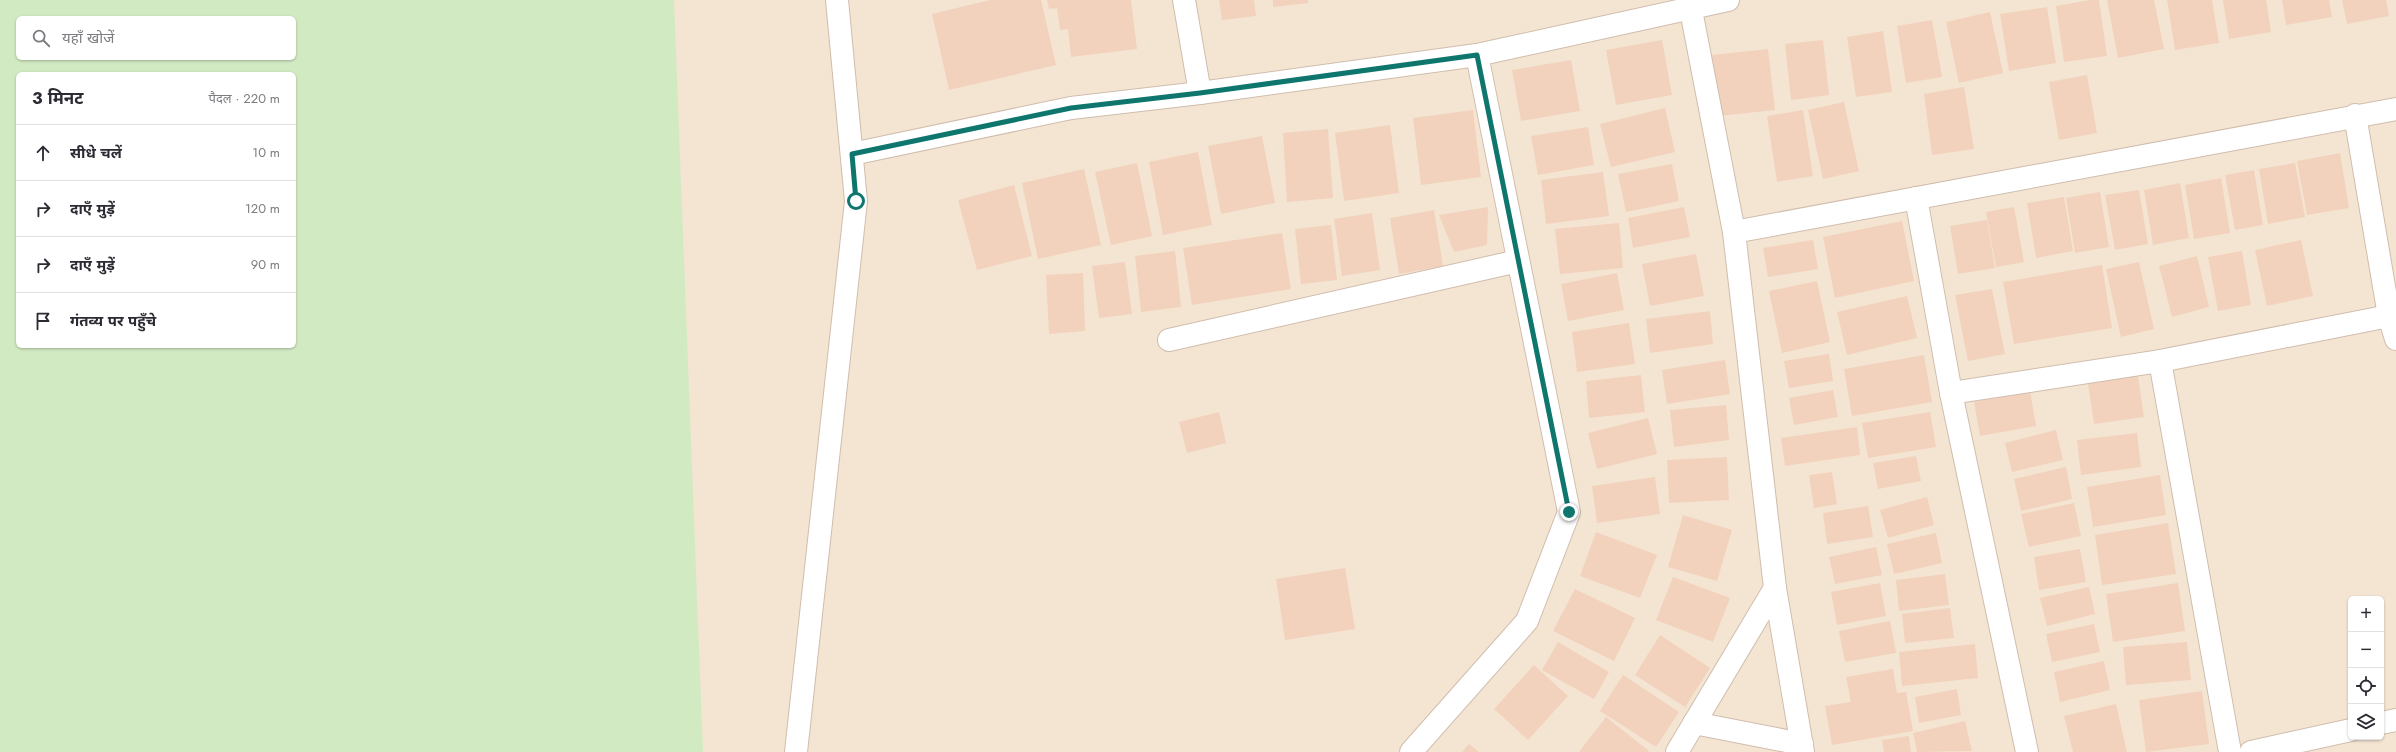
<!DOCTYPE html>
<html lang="hi">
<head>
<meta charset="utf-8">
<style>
	:root { --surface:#fff; --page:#f2f2f3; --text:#2b2b33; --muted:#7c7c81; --line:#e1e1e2 }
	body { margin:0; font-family:Jost,"Noto Sans Devanagari",sans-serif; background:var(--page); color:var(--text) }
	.controls { position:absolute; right:12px; bottom:12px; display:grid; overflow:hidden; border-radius:6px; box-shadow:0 1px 3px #0004 }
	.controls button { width:36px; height:36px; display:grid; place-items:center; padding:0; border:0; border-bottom:1px solid var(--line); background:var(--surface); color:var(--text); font:20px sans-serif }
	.stop { position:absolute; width:12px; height:12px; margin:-9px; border:3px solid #0f766e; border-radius:50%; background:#fff }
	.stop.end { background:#0f766e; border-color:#fff; box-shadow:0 1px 4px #0008 }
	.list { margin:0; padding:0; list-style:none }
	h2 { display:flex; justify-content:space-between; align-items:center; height:52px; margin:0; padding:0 16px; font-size:17px }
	h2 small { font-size:13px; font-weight:400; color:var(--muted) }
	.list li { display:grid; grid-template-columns:26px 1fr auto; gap:12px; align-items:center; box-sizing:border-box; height:56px; padding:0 16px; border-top:1px solid var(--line) }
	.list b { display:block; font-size:15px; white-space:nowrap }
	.list em { font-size:13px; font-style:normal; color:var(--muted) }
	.icon { flex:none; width:22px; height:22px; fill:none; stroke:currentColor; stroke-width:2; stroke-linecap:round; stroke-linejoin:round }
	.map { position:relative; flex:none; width:2396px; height:752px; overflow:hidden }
	.search { position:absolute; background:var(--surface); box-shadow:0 1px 3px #0004; left:16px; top:16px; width:280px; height:44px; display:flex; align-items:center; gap:10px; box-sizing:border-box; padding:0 14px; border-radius:6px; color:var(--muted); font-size:15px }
	.panel { position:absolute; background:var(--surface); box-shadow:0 1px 3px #0004; left:16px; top:72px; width:280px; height:276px; border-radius:6px }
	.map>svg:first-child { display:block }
	.residential { fill:#f4e5d3; fill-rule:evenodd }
	.green { fill:#d2eac2; fill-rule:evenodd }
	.building { fill:#f2d2bc }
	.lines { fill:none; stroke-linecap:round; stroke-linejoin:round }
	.minor-casing { stroke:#d0bdad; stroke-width:24 }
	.minor { stroke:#fff; stroke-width:22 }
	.route { stroke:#0f766e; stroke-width:5 }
</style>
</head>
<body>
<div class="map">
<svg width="2396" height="752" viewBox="0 0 2396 752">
	<rect width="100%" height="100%" fill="#fcf3e4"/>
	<!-- residential -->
	<path class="residential" d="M0,0H2396V752H0ZM18,18H294V58H18ZM18,74H294V346H18ZM2351,599H2381V737H2351Z"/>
	<!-- green -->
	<path class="green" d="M0,0H674L703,752H0ZM18,18H294V58H18ZM18,74H294V346H18Z"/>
	<!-- building -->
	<g class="building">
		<polygon points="990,0 1041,0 1056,65 949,90 932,14"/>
		<polygon points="1047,0 1131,0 1137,49 1071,57 1068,29 1060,30 1057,8 1049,9"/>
		<polygon points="1219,0 1254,0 1256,16 1222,20"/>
		<polygon points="1273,0 1308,0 1308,3 1273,7"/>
		<polygon points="2090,0 2099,0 2107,56 2064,62 2056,6"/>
		<polygon points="2107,0 2154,0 2164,49 2118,58"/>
		<polygon points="2167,0 2212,0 2219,43 2175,50"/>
		<polygon points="2223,0 2266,0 2271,32 2229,39"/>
		<polygon points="2282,0 2329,0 2332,17 2286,25"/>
		<polygon points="2342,0 2386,0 2389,16 2347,24"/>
		<polygon points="2047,7 2056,63 2009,71 2000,14"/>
		<polygon points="1990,12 2003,73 1959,83 1946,22"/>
		<polygon points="1932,20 1942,77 1906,83 1897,26"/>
		<polygon points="1883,31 1892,92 1856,97 1847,37"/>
		<polygon points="1662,40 1672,95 1616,105 1606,50"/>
		<polygon points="1823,40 1829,95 1791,100 1785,44"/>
		<polygon points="1768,49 1775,110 1719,116 1712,55"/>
		<polygon points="1571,60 1580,111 1521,121 1512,70"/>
		<polygon points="2087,75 2097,133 2059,140 2049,82"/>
		<polygon points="1964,87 1974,149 1932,155 1924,94"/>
		<polygon points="1844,102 1859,171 1823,179 1808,110"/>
		<polygon points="1665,108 1675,152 1611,167 1600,124"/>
		<polygon points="1473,110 1481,177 1421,185 1413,118"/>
		<polygon points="1803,110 1813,176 1777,182 1767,116"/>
		<polygon points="1390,125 1399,193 1344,201 1335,133"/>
		<polygon points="1588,127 1594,165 1538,175 1531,136"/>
		<polygon points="1328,129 1333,198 1287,202 1283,133"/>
		<polygon points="1262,136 1275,203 1221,214 1208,146"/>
		<polygon points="1198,152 1212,225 1163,235 1149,162"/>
		<polygon points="2340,153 2349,208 2307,215 2297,161"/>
		<polygon points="1137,163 1152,236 1111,245 1095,172"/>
		<polygon points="2295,163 2305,217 2268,224 2259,169"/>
		<polygon points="1672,164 1679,201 1626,212 1618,174"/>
		<polygon points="1084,169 1101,245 1038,259 1022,183"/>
		<polygon points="2254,170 2263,225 2235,230 2225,175"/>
		<polygon points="1603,172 1609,216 1546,224 1541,180"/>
		<polygon points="2221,178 2230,233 2194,239 2185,185"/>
		<polygon points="2180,183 2189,238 2153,245 2144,190"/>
		<polygon points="1014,185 1032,256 977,270 958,200"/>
		<polygon points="2139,190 2148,244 2115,250 2105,195"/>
		<polygon points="2100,192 2109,247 2075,253 2066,198"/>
		<polygon points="2064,197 2073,251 2036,258 2027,203"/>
		<polygon points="1488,207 1487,245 1454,252 1439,215"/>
		<polygon points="1684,207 1690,237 1633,248 1628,218"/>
		<polygon points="2014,207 2024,262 1996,267 1986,212"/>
		<polygon points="1434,210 1443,266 1399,274 1390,218"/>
		<polygon points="1372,213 1380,270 1342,276 1334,219"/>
		<polygon points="1987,220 1995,268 1958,274 1950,226"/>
		<polygon points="1902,221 1914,281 1835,298 1823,237"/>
		<polygon points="1619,223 1623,268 1560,274 1555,229"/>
		<polygon points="1331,225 1337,280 1301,284 1295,229"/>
		<polygon points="1282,233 1291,289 1192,305 1183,248"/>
		<polygon points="1813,240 1818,269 1768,277 1763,248"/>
		<polygon points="2301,240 2313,296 2267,306 2255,250"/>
		<polygon points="1175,251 1181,307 1141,312 1135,256"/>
		<polygon points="2242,251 2251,305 2218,311 2208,257"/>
		<polygon points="1696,254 1704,296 1650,306 1642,264"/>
		<polygon points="2197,256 2209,307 2172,317 2159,266"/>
		<polygon points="1125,262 1132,314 1099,318 1092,266"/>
		<polygon points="2139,262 2154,329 2121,337 2106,269"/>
		<polygon points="2102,265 2112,328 2014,344 2003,282"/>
		<polygon points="1083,273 1085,331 1049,334 1046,275"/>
		<polygon points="1617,273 1624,310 1568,321 1561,284"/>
		<polygon points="1817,281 1830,342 1782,353 1769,291"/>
		<polygon points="1992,289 2005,354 1968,361 1955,295"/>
		<polygon points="1907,296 1917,338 1847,355 1837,312"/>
		<polygon points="1710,311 1713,344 1650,353 1646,319"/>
		<polygon points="1629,323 1635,364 1577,372 1572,332"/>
		<polygon points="1829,354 1833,381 1789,388 1784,361"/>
		<polygon points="1924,355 1932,402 1852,416 1844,369"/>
		<polygon points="1725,360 1730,394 1667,404 1662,370"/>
		<polygon points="2137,370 2144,417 2094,424 2087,377"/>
		<polygon points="1641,375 1645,412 1589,418 1586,381"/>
		<polygon points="1833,390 1838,417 1794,425 1789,398"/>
		<polygon points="2030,391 2036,426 1980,436 1974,402"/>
		<polygon points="1726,405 1729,440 1674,447 1670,410"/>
		<polygon points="1219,412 1226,443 1187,453 1179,422"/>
		<polygon points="1930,412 1936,447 1868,458 1862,423"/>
		<polygon points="1648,418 1657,454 1597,469 1588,433"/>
		<polygon points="1857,427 1860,455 1785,466 1781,438"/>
		<polygon points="2056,430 2063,460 2012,472 2005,443"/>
		<polygon points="2137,433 2141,467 2081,475 2077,440"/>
		<polygon points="1916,456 1921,481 1878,489 1873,463"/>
		<polygon points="1727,457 1729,500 1669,503 1667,460"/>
		<polygon points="2066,467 2072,499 2021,511 2014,479"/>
		<polygon points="1832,472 1837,504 1814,508 1809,475"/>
		<polygon points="2160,475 2166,515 2093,527 2087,487"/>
		<polygon points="1655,477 1660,514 1597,523 1592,486"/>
		<polygon points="1927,497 1934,525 1888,538 1880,510"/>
		<polygon points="2074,503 2081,536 2029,547 2021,514"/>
		<polygon points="1868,506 1873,537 1827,544 1823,513"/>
		<polygon points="1683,515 1732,530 1717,581 1668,567"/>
		<polygon points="2168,523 2176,574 2102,585 2095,535"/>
		<polygon points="1596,532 1657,555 1640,598 1580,576"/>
		<polygon points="1936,533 1942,563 1894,574 1887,544"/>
		<polygon points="1876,547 1882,575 1835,584 1829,557"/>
		<polygon points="2080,549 2086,582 2039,590 2034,557"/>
		<polygon points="1345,568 1355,629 1285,640 1276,579"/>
		<polygon points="1945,574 1949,605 1899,611 1896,580"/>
		<polygon points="1673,577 1730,598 1713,642 1656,620"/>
		<polygon points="1880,583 1886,616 1837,625 1831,592"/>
		<polygon points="2178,583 2185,631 2113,642 2106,594"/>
		<polygon points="2089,587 2095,614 2047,626 2040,598"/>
		<polygon points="1575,589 1635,618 1614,661 1553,631"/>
		<polygon points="1950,608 1954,638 1905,643 1902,614"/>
		<polygon points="1890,621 1896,653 1845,662 1839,631"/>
		<polygon points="2094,624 2100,652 2052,662 2046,634"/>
		<polygon points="1660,635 1710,668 1685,707 1635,675"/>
		<polygon points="1558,642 1609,672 1594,699 1542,670"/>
		<polygon points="2187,642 2191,680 2126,685 2123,647"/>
		<polygon points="1975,644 1978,678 1902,686 1899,652"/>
		<polygon points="2104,661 2110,690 2060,702 2054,672"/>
		<polygon points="1534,665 1568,696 1528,740 1494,709"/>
		<polygon points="1893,669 1897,693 1906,692 1913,731 1832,745 1825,706 1851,702 1846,677"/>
		<polygon points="1623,675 1679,712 1656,747 1600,711"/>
		<polygon points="1957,689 1961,715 1919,723 1915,697"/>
		<polygon points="2202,691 2209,744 2146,752 2139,700"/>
		<polygon points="2116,704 2127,752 2073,752 2064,716"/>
		<polygon points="1606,717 1649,751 1648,752 1579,752"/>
		<polygon points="1965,721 1972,751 1917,752 1913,733"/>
		<polygon points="1909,736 1911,752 1884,752 1882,740"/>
		<polygon points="1469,744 1479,752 1462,752"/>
	</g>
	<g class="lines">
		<!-- minor casing -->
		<g class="minor-casing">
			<g id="minor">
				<polyline points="1184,0 1200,93"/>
				<polyline points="1689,0 1734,232 1775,588 1803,752"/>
				<polyline points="2355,115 2389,316 2396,339"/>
				<polyline points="852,154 1071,108 1200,93 1477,55 1728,0"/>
				<polyline points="1916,198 1951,393 2027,752"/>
				<polyline points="1734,232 2396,109"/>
				<polyline points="1169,340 1518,261"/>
				<polyline points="2160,361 2230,752"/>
				<polyline points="1951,393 2160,361 2389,316"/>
				<polyline points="1694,723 1802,744"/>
				<polyline points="2381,723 2396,720"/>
				<polyline points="796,752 856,201 837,0"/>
				<polyline points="1411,752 1527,621 1569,512 1477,55"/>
				<polyline points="1677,752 1775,588"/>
				<polyline points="2251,752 2351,730"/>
			</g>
		</g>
		<!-- minor -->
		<use href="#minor" class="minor"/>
	</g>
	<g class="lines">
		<!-- route -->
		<polyline class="route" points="856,201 852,154 1071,108 1200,93 1477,55 1569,512"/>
	</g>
</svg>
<div class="controls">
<button>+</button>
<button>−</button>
<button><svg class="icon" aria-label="locate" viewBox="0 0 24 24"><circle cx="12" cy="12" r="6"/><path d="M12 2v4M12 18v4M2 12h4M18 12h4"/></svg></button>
<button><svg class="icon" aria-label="layers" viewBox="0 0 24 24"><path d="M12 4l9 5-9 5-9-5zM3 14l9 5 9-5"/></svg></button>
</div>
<div class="stop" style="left:856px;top:201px"></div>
<div class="stop end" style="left:1569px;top:512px"></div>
<div class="search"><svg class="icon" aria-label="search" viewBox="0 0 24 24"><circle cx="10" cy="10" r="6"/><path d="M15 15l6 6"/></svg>यहाँ खोजें</div>
<section class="panel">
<h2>3 मिनट<small>पैदल · 220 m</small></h2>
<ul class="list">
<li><svg class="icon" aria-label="ahead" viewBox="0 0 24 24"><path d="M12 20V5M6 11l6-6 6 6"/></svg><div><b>सीधे चलें</b></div><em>10 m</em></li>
<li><svg class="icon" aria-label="right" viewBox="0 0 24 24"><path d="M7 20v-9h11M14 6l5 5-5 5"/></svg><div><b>दाएँ मुड़ें</b></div><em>120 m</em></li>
<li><svg class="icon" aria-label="right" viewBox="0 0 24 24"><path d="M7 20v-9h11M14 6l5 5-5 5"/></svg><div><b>दाएँ मुड़ें</b></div><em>90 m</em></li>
<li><svg class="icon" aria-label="arrive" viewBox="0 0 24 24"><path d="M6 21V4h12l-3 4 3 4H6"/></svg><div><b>गंतव्य पर पहुँचे</b></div></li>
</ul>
</section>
</div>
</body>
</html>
